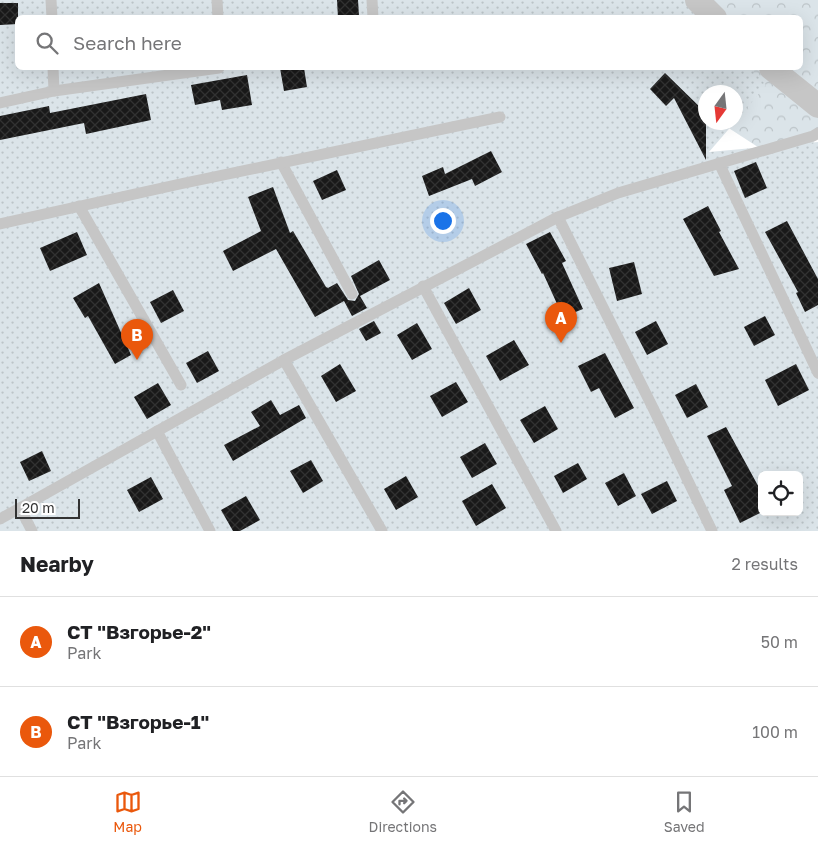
<!DOCTYPE html>
<html lang="en">
<head>
<meta charset="utf-8">
<style>
	:root { --surface:#fff; --page:#f2f2f2; --text:#202124; --muted:#757577; --line:#e0e0e0; --accent:#ea580c }
	body { margin:0; font-family:"Golos Text",sans-serif; background:var(--page); color:var(--text) }
	.controls { position:absolute; right:15px; bottom:15px; display:grid; overflow:hidden; border-radius:8px; box-shadow:0 5px 20px #0002 }
	.controls button { width:45px; height:45px; display:grid; place-items:center; padding:0; border:0; border-bottom:1px solid var(--line); background:var(--surface); color:var(--text); font:25px sans-serif }
	.compass { position:absolute; left:698px; top:85px; width:45px; height:45px; border-radius:50%; background:var(--surface); box-shadow:0 5px 20px #0002; rotate:195deg }
	.scale { position:absolute; left:15px; bottom:12px; width:65px; box-sizing:border-box; padding-left:5px; border:2px solid #323232; border-top:0; font-size:14px; line-height:18px; white-space:nowrap; color:#323232; -webkit-text-stroke:4px #fff; paint-order:stroke }
	.you { position:absolute; left:442px; top:220px; width:18px; height:18px; margin:-12px; border:4px solid #fff; border-radius:50%; background:#1a73e8; box-shadow:0 0 0 8px #1a73e833 }
	.badge { display:grid; place-items:center; width:32px; height:32px; border-radius:50%; background:var(--accent); color:#fff; font-size:16px; font-weight:700 }
	.pin { position:absolute; translate:-50% -41px; filter:drop-shadow(0 1px 2px #0008) }
	.pin::after { content:''; position:absolute; top:26px; width:18px; height:15px; background:inherit; clip-path:polygon(0 0,100% 0,50% 100%) }
	.list { margin:0; padding:0; list-style:none }
	h2 { display:flex; justify-content:space-between; align-items:center; height:65px; margin:0; padding:0 20px; font-size:21px }
	h2 small { font-size:16px; font-weight:400; color:var(--muted) }
	.list li { display:grid; grid-template-columns:32px 1fr auto; gap:15px; align-items:center; box-sizing:border-box; height:90px; padding:0 20px; border-top:1px solid var(--line) }
	.list b { display:block; font-size:19px; white-space:nowrap }
	.list p { margin:0; font-size:16px; white-space:nowrap; color:var(--muted) }
	.list em { font-size:16px; font-style:normal; color:var(--muted) }
	.icon { flex:none; width:28px; height:28px; fill:none; stroke:currentColor; stroke-width:2; stroke-linecap:round; stroke-linejoin:round }
	.map { position:relative; flex:none; width:818px; height:531px; overflow:hidden }
	.search { position:absolute; background:var(--surface); box-shadow:0 5px 20px #0002; left:15px; right:15px; top:15px; height:55px; display:flex; align-items:center; gap:12px; box-sizing:border-box; padding:0 18px; border-radius:8px; color:var(--muted); font-size:19px }
	.sheet { height:245px; background:var(--surface) }
	nav { display:flex; justify-content:space-around; align-items:center; box-sizing:border-box; height:70px; border-top:1px solid var(--line); background:var(--surface); font-size:14px; color:var(--muted) }
	nav a { display:grid; justify-items:center; gap:2px }
	nav .on { color:var(--accent) }
	.map>svg:first-child { display:block }
	.forest { fill:url(#forest-crowns) }
	.garden { fill:url(#garden-dots); fill-rule:evenodd }
	.building { fill:url(#building-cross-hatch) }
	.lines { fill:none; stroke-linecap:round; stroke-linejoin:round }
	.service { stroke:#c6c6c6; stroke-width:11 }
	.minor { stroke:#c6c6c6; stroke-width:24 }
</style>
</head>
<body>
<div class="map">
<svg width="818" height="531" viewBox="0 0 818 531">
	<defs>
		<pattern id="forest-crowns" width="20" height="18" patternUnits="userSpaceOnUse" patternTransform="scale(1.25)"><rect width="20" height="18" fill="#dbe4e9"/><path d="M2 6a3 3 0 1 1 6 0M12 15a3 3 0 1 1 6 0" fill="none" stroke="#bcc4c8"/></pattern>
		<pattern id="garden-dots" width="8" height="8" patternUnits="userSpaceOnUse" patternTransform="scale(1.25)"><rect width="8" height="8" fill="#dbe4e9"/><path d="M2 2h.1M6 6h.1" fill="none" stroke="#bcc4c8" stroke-width="1.8" stroke-linecap="round"/></pattern>
		<pattern id="building-cross-hatch" width="8" height="8" patternUnits="userSpaceOnUse" patternTransform="scale(1.25)"><rect width="8" height="8" fill="#191919"/><path d="M0 0l8 8M0 8l8-8" fill="none" stroke="#323232"/></pattern>
	</defs>
	<rect width="100%" height="100%" fill="#fff"/>
	<!-- forest -->
	<polygon class="forest" points="657,0 818,0 818,132 814,142 773,157 721,123 736,122 736,92 706,92 675,68 800,68 800,18 662,17"/>
	<!-- garden -->
	<path class="garden" d="M0,0H686L703,17L18,18V68H750L766,85L736,121V92H706V122L734,123L709,152L818,142V531H0ZM762,475H799V512H762Z"/>
	<!-- building -->
	<g class="building">
		<polygon points="337,0 358,0 359,16 338,18"/>
		<polygon points="0,3 18,3 18,24 0,25"/>
		<polygon points="280,68 304,68 307,87 284,91"/>
		<polygon points="665,73 706,113 706,160 674,98 666,106 650,89"/>
		<polygon points="247,75 252,105 222,110 220,100 195,105 191,85"/>
		<polygon points="146,94 151,120 86,134 84,123 0,140 0,116 49,106 50,113"/>
		<polygon points="491,151 502,172 475,186 472,179 429,196 422,176 443,167 445,174"/>
		<polygon points="756,162 767,188 745,198 734,171"/>
		<polygon points="337,170 346,190 322,200 313,181"/>
		<polygon points="273,187 290,233 293,231 326,287 328,288 337,283 348,300 355,301 359,294 351,276 379,260 390,280 360,296 367,308 352,316 344,301 315,317 276,249 233,271 223,251 261,231 248,197"/>
		<polygon points="708,206 721,231 719,232 739,269 714,276 683,219"/>
		<polygon points="787,221 818,279 818,305 805,312 796,293 798,292 765,232"/>
		<polygon points="77,232 87,255 50,271 40,248"/>
		<polygon points="550,232 566,261 562,263 583,309 563,317 543,273 542,274 526,244"/>
		<polygon points="634,262 642,294 617,301 609,268"/>
		<polygon points="99,283 131,355 115,364 88,316 85,318 73,298"/>
		<polygon points="469,288 481,310 456,324 444,303"/>
		<polygon points="173,290 184,311 161,323 150,302"/>
		<polygon points="765,316 775,335 754,346 744,327"/>
		<polygon points="374,321 381,333 366,341 359,329"/>
		<polygon points="656,321 668,344 647,355 635,332"/>
		<polygon points="417,323 432,349 412,360 397,335"/>
		<polygon points="514,340 529,365 500,381 486,356"/>
		<polygon points="208,351 219,371 197,383 186,363"/>
		<polygon points="605,353 634,408 615,418 599,388 591,392 578,366"/>
		<polygon points="340,364 356,391 336,402 321,376"/>
		<polygon points="796,364 809,390 778,406 765,380"/>
		<polygon points="456,382 468,402 442,417 430,396"/>
		<polygon points="158,383 171,405 147,419 134,397"/>
		<polygon points="696,384 708,407 687,418 675,395"/>
		<polygon points="271,400 280,415 299,405 306,418 233,461 224,445 260,426 251,412"/>
		<polygon points="545,406 558,429 534,443 520,420"/>
		<polygon points="726,427 762,493 762,512 740,523 724,490 732,486 707,436"/>
		<polygon points="485,443 497,464 472,478 460,457"/>
		<polygon points="42,451 51,471 29,481 20,462"/>
		<polygon points="311,460 323,481 303,493 290,471"/>
		<polygon points="578,463 587,479 563,493 554,476"/>
		<polygon points="624,473 636,496 618,506 605,483"/>
		<polygon points="406,476 418,497 396,510 384,489"/>
		<polygon points="151,477 163,499 139,512 127,490"/>
		<polygon points="667,481 677,501 652,514 641,494"/>
		<polygon points="492,484 506,508 476,526 462,501"/>
		<polygon points="246,496 260,520 240,531 233,531 221,510"/>
	</g>
	<g class="lines">
		<!-- service -->
		<g class="service">
			<polyline points="51,0 52,18"/>
			<polyline points="217,0 218,18"/>
			<polyline points="372,0 373,18"/>
			<polyline points="53,68 54,91"/>
			<polyline points="0,103 54,91 219,68"/>
			<polyline points="281,162 352,294"/>
			<polyline points="719,163 818,373"/>
			<polyline points="79,206 181,385"/>
			<polyline points="558,217 654,410 712,531"/>
			<polyline points="0,224 180,184 500,117"/>
			<polyline points="423,286 556,531"/>
			<polyline points="157,431 210,531"/>
			<polyline points="20,508 284,360"/>
			<polyline points="0,519 20,508 32,531"/>
			<polyline points="382,531 284,360 558,217 618,193 813,136 818,133"/>
		</g>
		<!-- minor -->
		<g class="minor">
			<polyline points="697,0 715,18"/>
			<polyline points="771,68 818,106"/>
		</g>
	</g>
</svg>
<div class="controls">
<button><svg class="icon" aria-label="locate" viewBox="0 0 24 24"><circle cx="12" cy="12" r="6"/><path d="M12 2v4M12 18v4M2 12h4M18 12h4"/></svg></button>
</div>
<svg class="compass" viewBox="-18 -18 36 36"><path d="M0-13l5 13h-10z" fill="#e53935"/><path d="M0 13l5-13h-10z" fill="#757577"/></svg>
<div class="scale">20 m</div>
<div class="you"></div>
<div class="pin badge" style="left:561px;top:343px">A</div>
<div class="pin badge" style="left:137px;top:360px">B</div>
<div class="search"><svg class="icon" aria-label="search" viewBox="0 0 24 24"><circle cx="10" cy="10" r="6"/><path d="M15 15l6 6"/></svg>Search here</div>
</div>
<section class="sheet">
<h2>Nearby<small>2 results</small></h2>
<ul class="list">
<li><span class="badge">A</span><div><b>СТ &quot;Взгорье-2&quot;</b><p>Park</p></div><em>50 m</em></li>
<li><span class="badge">B</span><div><b>СТ &quot;Взгорье-1&quot;</b><p>Park</p></div><em>100 m</em></li>
</ul>
</section>
<nav>
<a class="on"><svg class="icon" aria-label="map" viewBox="0 0 24 24"><path d="M3 6l6-2 6 2 6-2v14l-6 2-6-2-6 2zM9 4v14M15 6v14"/></svg>Map</a>
<a><svg class="icon" aria-label="directions" viewBox="0 0 24 24"><path d="M12 3l9 9-9 9-9-9zM9 14v-3h6M13 9l2 2-2 2"/></svg>Directions</a>
<a><svg class="icon" aria-label="saved" viewBox="0 0 24 24"><path d="M7 4h10v16l-5-4-5 4z"/></svg>Saved</a>
</nav>
</body>
</html>
